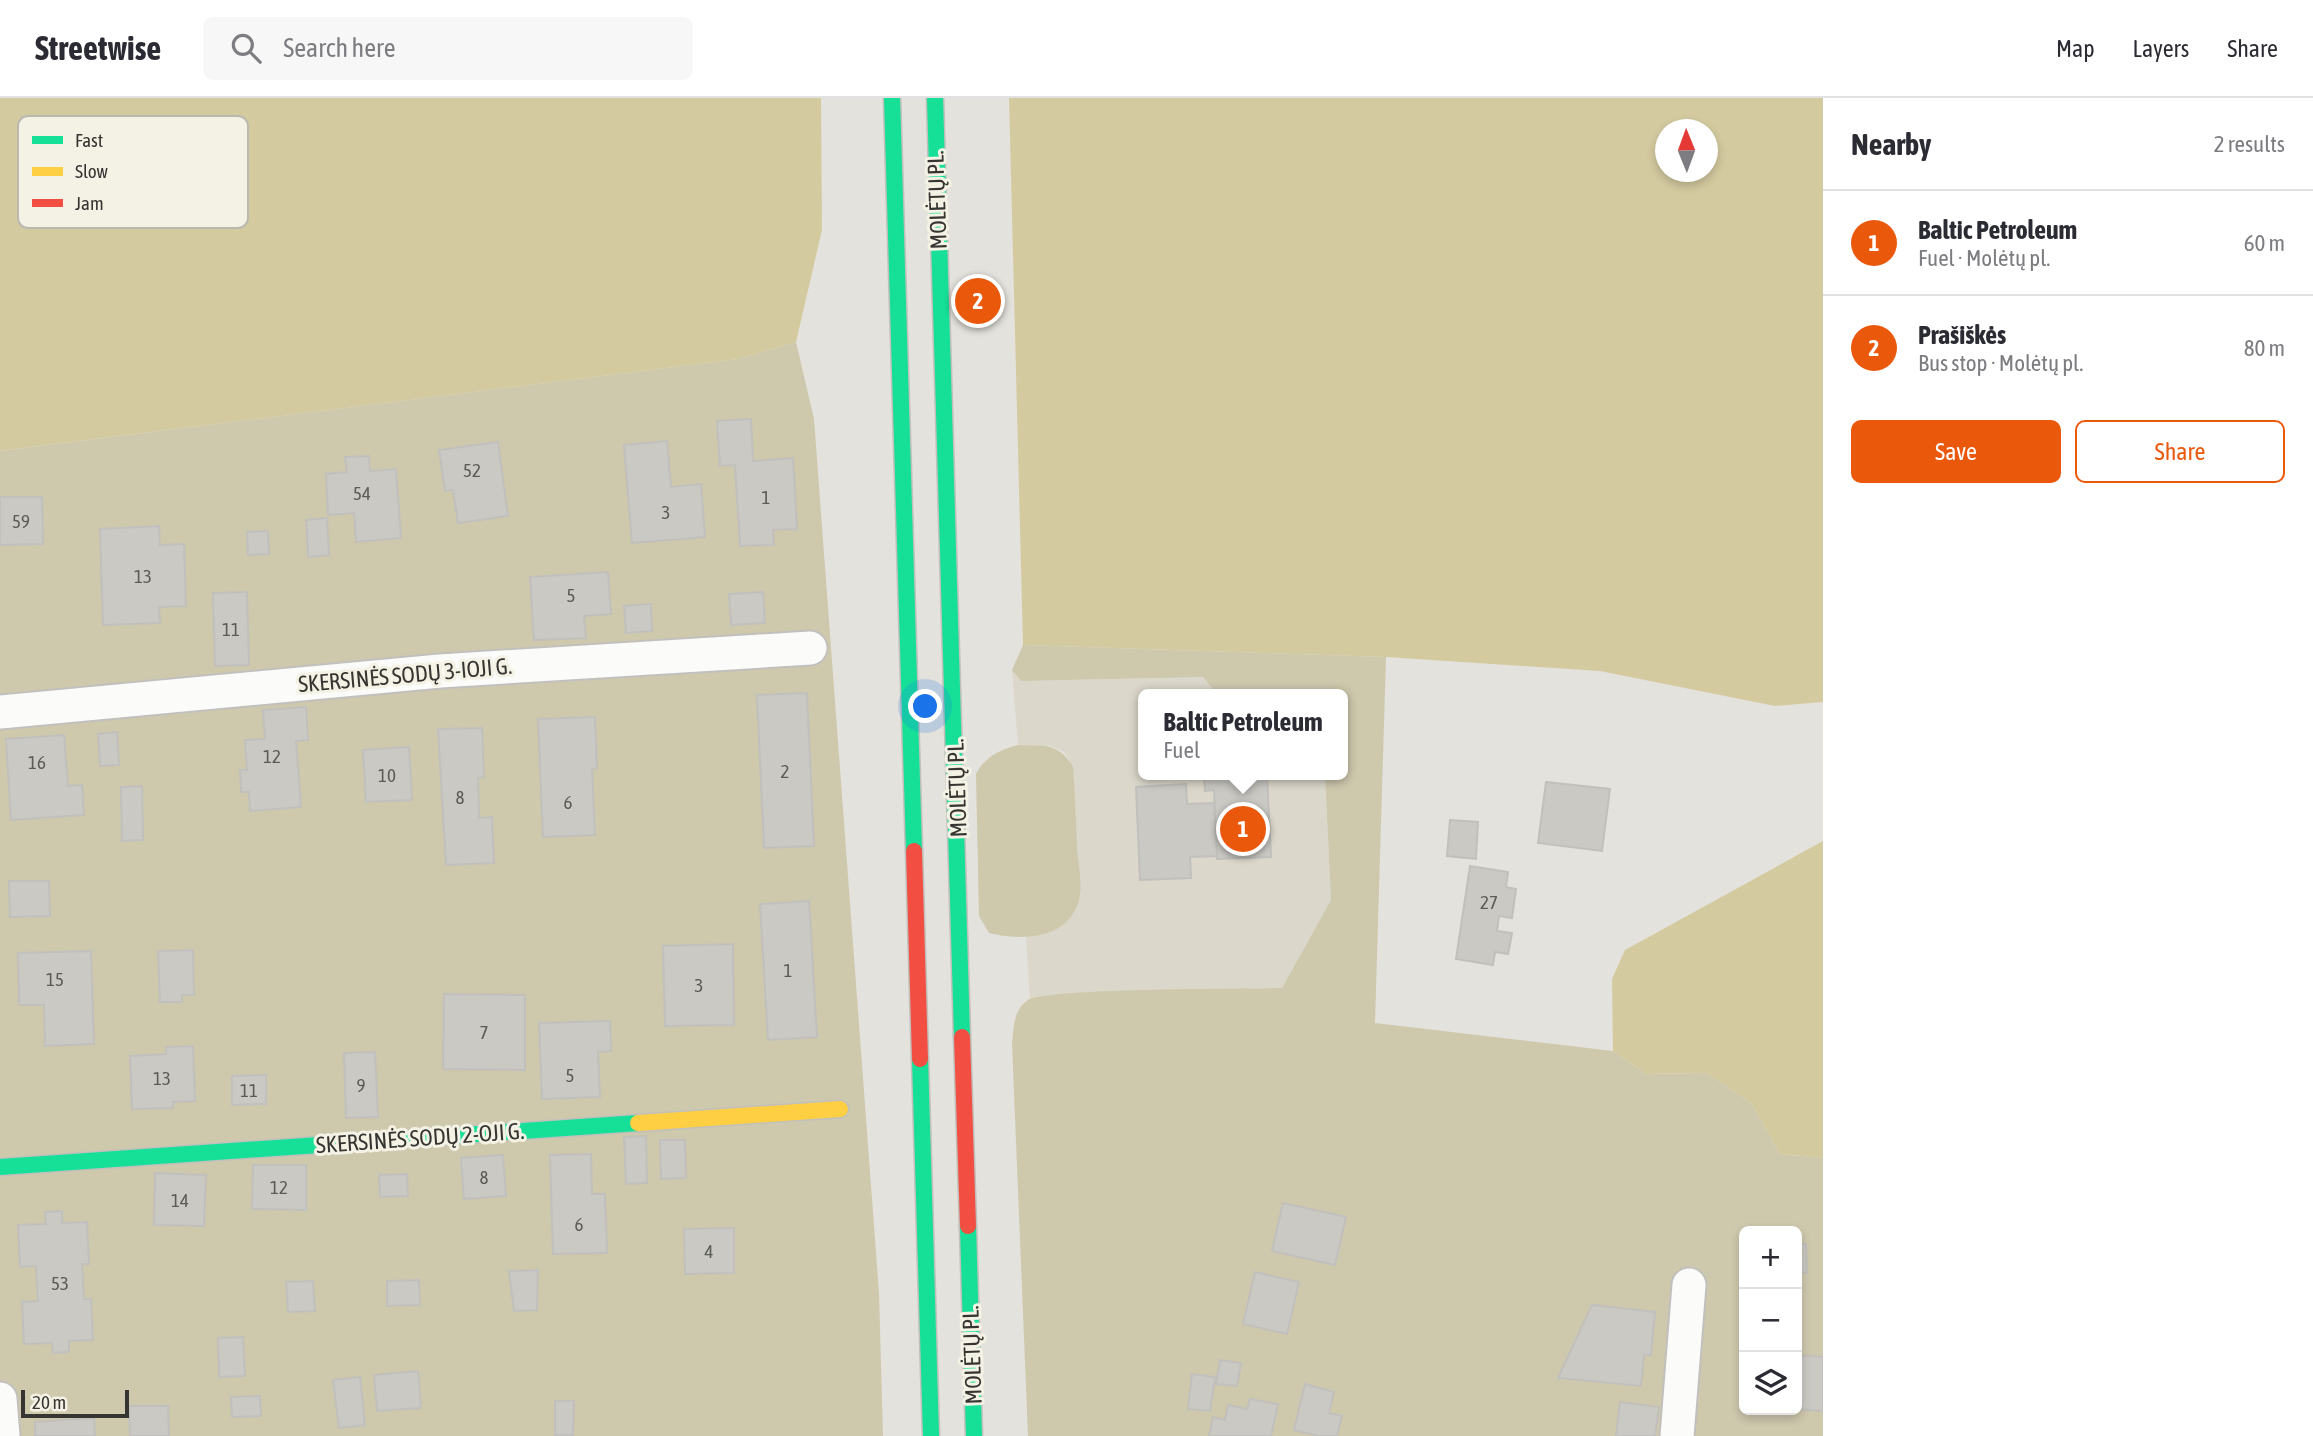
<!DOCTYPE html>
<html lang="en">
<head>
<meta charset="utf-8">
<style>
	:root { --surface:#fff; --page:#f7f7f7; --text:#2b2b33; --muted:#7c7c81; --line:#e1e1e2; --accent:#ea580c }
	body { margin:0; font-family:"Asap Condensed",sans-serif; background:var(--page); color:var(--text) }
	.controls { position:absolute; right:21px; bottom:21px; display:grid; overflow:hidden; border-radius:10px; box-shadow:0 4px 10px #0003 }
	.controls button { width:63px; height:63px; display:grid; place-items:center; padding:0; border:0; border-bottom:2px solid var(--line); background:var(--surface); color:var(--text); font:35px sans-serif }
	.compass { position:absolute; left:1655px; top:21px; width:63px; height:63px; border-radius:50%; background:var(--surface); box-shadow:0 4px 10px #0003; rotate:359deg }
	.scale { position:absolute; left:21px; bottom:18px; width:108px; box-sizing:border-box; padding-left:7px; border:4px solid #363531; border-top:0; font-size:19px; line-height:24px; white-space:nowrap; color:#363531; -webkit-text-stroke:5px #f4f1e5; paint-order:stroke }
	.you { position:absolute; left:926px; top:609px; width:24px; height:24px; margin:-18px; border:5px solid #fff; border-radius:50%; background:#1a73e8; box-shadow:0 0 0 10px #1a73e833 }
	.badge { display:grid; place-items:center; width:46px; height:46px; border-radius:50%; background:var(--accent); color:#fff; font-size:23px; font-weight:700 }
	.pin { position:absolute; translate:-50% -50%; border:4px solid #fff; box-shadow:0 2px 7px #0006 }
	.popup { position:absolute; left:1138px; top:591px; width:210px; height:91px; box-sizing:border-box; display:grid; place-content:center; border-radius:10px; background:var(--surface); filter:drop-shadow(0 2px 5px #0005); font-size:23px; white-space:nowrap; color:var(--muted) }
	.popup b { font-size:26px; color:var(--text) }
	.popup::after { content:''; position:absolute; left:50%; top:100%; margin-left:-14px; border:14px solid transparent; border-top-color:var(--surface) }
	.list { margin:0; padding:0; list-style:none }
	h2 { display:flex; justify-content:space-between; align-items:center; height:91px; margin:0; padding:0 28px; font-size:30px }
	h2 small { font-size:23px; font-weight:400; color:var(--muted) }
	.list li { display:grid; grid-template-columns:46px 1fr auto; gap:21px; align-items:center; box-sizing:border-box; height:105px; padding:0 28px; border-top:2px solid var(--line) }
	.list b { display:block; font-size:26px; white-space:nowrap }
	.list p { margin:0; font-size:23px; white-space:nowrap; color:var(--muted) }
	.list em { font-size:23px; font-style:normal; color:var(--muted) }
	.actions { display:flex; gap:14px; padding:21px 28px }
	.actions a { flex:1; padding:16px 0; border:2px solid var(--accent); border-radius:10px; text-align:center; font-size:24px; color:var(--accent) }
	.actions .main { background:var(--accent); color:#fff }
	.icon { flex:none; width:38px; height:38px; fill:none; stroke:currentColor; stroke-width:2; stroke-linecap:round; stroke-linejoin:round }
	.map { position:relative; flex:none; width:1823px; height:1338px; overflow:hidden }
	header { display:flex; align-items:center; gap:42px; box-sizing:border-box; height:98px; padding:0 35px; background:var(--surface); border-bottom:2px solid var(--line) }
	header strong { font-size:33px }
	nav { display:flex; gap:38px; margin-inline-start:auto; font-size:24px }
	.search { width:490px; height:63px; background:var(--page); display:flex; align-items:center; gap:18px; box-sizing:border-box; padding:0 24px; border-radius:10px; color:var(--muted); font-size:26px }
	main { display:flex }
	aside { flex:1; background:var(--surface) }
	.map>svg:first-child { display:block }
	.built { fill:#dbd7cb }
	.green { fill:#cec8ad; fill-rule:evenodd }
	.forest { fill:#d4caa0; fill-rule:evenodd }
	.building { fill:#cac9c4; stroke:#c1c0bc; stroke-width:2 }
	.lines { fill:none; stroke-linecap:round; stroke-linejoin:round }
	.street-casing { stroke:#c2c0bc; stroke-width:37 }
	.fast-casing { stroke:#c2c0bc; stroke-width:19 }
	.slow-casing { stroke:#c2c0bc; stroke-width:19 }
	.jam-casing { stroke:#c2c0bc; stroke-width:19 }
	.street { stroke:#fbfbfa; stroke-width:33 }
	.fast { stroke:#16e098; stroke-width:16 }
	.slow { stroke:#ffcf43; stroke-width:16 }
	.jam { stroke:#f24e42; stroke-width:16 }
	.labels { text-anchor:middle; stroke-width:6; stroke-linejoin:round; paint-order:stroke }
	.number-label { font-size:19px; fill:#5c5c57 }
	.street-label { font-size:23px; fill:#363531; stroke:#f4f1e5 }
	.key { fill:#f4f1e5; stroke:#bbb9af; stroke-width:2 }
	.key-label { font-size:19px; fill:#363531 }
</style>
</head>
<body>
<header>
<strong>Streetwise</strong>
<div class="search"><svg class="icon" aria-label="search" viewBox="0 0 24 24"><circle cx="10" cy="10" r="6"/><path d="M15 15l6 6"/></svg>Search here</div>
<nav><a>Map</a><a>Layers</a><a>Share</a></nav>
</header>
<main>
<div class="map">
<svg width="1823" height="1338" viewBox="0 0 1823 1338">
	<rect width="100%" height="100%" fill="#e4e2dc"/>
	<!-- built -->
	<polygon class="built" points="1012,572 1021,583 1203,579 1217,596 1143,596 1143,677 1325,677 1331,802 1282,890 1087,895 1030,900 1026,839 1042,837 1080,799 1073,668 1064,654 1050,648 1018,647"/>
	<!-- green -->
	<g class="green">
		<polygon points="796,244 814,321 879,1195 883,1338 0,1338 0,353 739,261"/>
		<path d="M1023,547L1386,559L1375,925L1613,953L1646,976L1707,975L1751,1005L1780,1056L1823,1060V1338H1028L1012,945C1014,929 1013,912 1028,902C1045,890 1246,891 1282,890L1331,802L1325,677H1343V596H1217L1203,579L1021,583L1012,572ZM1744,1133H1797V1312H1744Z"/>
		<path d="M1018,647C1044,648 1057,644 1073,668C1075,695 1076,722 1077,748C1078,765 1083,786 1079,802C1068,842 1022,843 989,835L979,818L976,676C985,659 999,652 1018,647Z"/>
	</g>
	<!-- forest -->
	<g class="forest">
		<polygon points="0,0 821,0 822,132 796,244 739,261 0,353"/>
		<path d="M1009,0H1823V604L1775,608L1600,573L1386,559L1023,547ZM1666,32H1708V74H1666Z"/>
		<polygon points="1823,743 1823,1060 1780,1056 1751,1005 1707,975 1646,976 1613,953 1612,881 1625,852"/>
	</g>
	<!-- building -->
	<g class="building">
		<polygon points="751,321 753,363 793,360 797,431 773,432 774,447 740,448 735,367 720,368 717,323"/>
		<polygon points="667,343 671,389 701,386 705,439 632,445 624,347"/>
		<polygon points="498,344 508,418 458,425 453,392 445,393 439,352"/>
		<polygon points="369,358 370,373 396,371 401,440 356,444 354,415 328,417 326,376 347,374 345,359"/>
		<polygon points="0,399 42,399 43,446 0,447"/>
		<polygon points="327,420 329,457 308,459 306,422"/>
		<polygon points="159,428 160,447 184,446 186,508 159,509 160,525 103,527 100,431"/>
		<polygon points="268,433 269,456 248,457 247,434"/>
		<polygon points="608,474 611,516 584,518 586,540 534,542 530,479"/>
		<polygon points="247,494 249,567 215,568 213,495"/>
		<polygon points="763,494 765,525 731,527 729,496"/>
		<polygon points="651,506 652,533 626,535 624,508"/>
		<polygon points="807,595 814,748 764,750 757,597"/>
		<polygon points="306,609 308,642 296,643 301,709 250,713 249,694 241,694 240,672 247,672 245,642 265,641 263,612"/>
		<polygon points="595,619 597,670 592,671 595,737 543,739 538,621"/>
		<polygon points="482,630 484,679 478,680 479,720 492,719 494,765 446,767 438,631"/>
		<polygon points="117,634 119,667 100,668 98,636"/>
		<polygon points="64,637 68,688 82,687 84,717 11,722 6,641"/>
		<polygon points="409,649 412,702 366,704 363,652"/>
		<polygon points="1204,677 1267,677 1271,759 1217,761 1214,692 1205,693"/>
		<polygon points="1546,684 1610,691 1602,753 1538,745"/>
		<polygon points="1186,686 1187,706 1214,705 1217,758 1190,759 1191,780 1140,782 1136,689"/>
		<polygon points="142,688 143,742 122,743 121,689"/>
		<polygon points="1450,722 1478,724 1476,761 1447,758"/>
		<polygon points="1470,768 1508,774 1506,789 1516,791 1512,820 1499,818 1497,833 1512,835 1508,856 1495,854 1493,867 1456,861"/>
		<polygon points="9,783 49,783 50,818 10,819"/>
		<polygon points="809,803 817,939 768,942 760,806"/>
		<polygon points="733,846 734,927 665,928 663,848"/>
		<polygon points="193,852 194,897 182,897 182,904 160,904 158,853"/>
		<polygon points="91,853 94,946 45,948 44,907 19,907 18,855"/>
		<polygon points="444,896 525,897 525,972 443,971"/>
		<polygon points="610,923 611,953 598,954 600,999 542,1001 539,925"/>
		<polygon points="193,948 195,1003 173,1004 173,1010 132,1011 130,958 166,956 166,949"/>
		<polygon points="375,954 378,1019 346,1020 344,955"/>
		<polygon points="266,977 266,1006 232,1007 232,978"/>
		<polygon points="646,1038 647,1085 626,1086 624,1039"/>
		<polygon points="660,1042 685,1042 686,1080 661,1081"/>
		<polygon points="591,1056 592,1096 605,1096 607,1155 553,1156 550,1057"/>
		<polygon points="503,1057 506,1098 464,1101 461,1060"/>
		<polygon points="253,1067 306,1067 306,1112 252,1111"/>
		<polygon points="155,1075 206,1077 204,1128 154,1127"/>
		<polygon points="407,1076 408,1098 380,1099 379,1077"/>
		<polygon points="1283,1105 1346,1119 1335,1167 1272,1153"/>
		<polygon points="62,1113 62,1125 87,1124 89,1166 82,1166 84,1201 91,1201 93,1242 69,1243 69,1254 53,1255 52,1245 24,1246 22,1204 38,1203 36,1168 20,1169 18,1127 46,1126 45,1114"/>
		<polygon points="734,1130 734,1175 685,1176 684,1131"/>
		<polygon points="1806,1146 1807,1175 1797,1175 1797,1147"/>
		<polygon points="538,1172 537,1212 514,1213 509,1173"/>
		<polygon points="1255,1174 1299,1184 1287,1236 1243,1226"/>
		<polygon points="419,1182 420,1207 387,1208 387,1183"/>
		<polygon points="313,1183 315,1213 288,1214 286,1184"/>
		<polygon points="1592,1207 1655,1214 1651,1257 1644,1257 1641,1288 1558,1280"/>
		<polygon points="243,1239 245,1278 219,1279 218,1240"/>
		<polygon points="1797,1257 1823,1259 1823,1313 1797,1311"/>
		<polygon points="1220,1262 1241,1265 1237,1288 1216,1286"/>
		<polygon points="418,1273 421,1310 377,1313 374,1277"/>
		<polygon points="1192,1276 1215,1279 1210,1313 1188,1311"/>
		<polygon points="360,1279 365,1327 339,1330 333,1282"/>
		<polygon points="1305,1286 1334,1294 1329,1315 1342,1318 1337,1338 1319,1338 1294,1332"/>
		<polygon points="260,1298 261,1318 232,1319 231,1299"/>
		<polygon points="1250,1301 1278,1306 1271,1338 1209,1338 1213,1319 1225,1322 1228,1307 1247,1311"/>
		<polygon points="555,1303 574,1303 573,1337 555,1337"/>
		<polygon points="1620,1304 1659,1309 1655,1338 1616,1338"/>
		<polygon points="129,1308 168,1308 169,1338 130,1338"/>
		<polygon points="94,1320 95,1338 35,1338 35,1324"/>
	</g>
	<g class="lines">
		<!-- street casing -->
		<g class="street-casing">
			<g id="street">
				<polyline points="0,614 440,573 810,550"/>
				<polyline points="0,1301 3,1338"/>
				<polyline points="1677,1338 1689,1187"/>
			</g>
		</g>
		<!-- fast casing -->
		<g class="fast-casing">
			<g id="fast">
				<polyline points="892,0 914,753"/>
				<polyline points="935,0 962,939"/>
				<polyline points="920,961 931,1338"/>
				<polyline points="0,1069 638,1025"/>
				<polyline points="968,1128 974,1338"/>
			</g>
		</g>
		<!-- slow casing -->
		<g class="slow-casing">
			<polyline id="slow" points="638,1025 840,1011"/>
		</g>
		<!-- jam casing -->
		<g class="jam-casing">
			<g id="jam">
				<polyline points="914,753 920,961"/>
				<polyline points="962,939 968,1128"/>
			</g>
		</g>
		<!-- street -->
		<use href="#street" class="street"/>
		<!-- fast -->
		<use href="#fast" class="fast"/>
		<!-- slow -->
		<use href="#slow" class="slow"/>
		<!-- jam -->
		<use href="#jam" class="jam"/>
	</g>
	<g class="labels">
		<!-- number labels -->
		<g class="number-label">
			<text x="472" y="379">52</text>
			<text x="362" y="402">54</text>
			<text x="766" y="406">1</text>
			<text x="666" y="421">3</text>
			<text x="21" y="430">59</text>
			<text x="143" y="485">13</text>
			<text x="571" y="504">5</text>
			<text x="231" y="538">11</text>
			<text x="272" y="665">12</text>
			<text x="37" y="671">16</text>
			<text x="785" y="680">2</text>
			<text x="387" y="684">10</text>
			<text x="460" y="706">8</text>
			<text x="568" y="711">6</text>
			<text x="1489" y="811">27</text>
			<text x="788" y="879">1</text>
			<text x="55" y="888">15</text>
			<text x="699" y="894">3</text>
			<text x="484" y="941">7</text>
			<text x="570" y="984">5</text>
			<text x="162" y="987">13</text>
			<text x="361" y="994">9</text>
			<text x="249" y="999">11</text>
			<text x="484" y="1086">8</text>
			<text x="279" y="1096">12</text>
			<text x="180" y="1109">14</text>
			<text x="579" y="1133">6</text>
			<text x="709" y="1160">4</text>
			<text x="60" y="1192">53</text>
		</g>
		<!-- street labels -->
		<g class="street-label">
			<text transform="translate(937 102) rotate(-92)" y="8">MOLĖTŲ PL.</text>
			<text transform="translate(405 577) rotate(-5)" y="8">SKERSINĖS SODŲ 3-IOJI G.</text>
			<text transform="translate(957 690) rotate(-92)" y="8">MOLĖTŲ PL.</text>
			<text transform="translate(420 1040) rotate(-4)" y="8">SKERSINĖS SODŲ 2-OJI G.</text>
			<text transform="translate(972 1257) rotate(-92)" y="8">MOLĖTŲ PL.</text>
		</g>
	</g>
	<!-- legend -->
	<rect x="18" y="18" width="230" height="112" rx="10" class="key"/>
	<rect x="32" y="38" width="31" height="8" fill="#16e098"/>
	<rect x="32" y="69" width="31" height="9" fill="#ffcf43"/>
	<rect x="32" y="101" width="31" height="8" fill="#f24e42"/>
	<g class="key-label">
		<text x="75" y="49">Fast</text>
		<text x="75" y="80">Slow</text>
		<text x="75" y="112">Jam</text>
	</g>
</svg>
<div class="controls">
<button>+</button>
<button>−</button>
<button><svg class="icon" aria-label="layers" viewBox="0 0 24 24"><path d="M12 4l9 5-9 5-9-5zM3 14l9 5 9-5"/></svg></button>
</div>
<svg class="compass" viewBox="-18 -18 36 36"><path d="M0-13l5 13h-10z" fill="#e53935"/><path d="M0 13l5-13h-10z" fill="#7c7c81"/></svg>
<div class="scale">20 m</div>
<div class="you"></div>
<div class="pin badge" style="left:1243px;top:731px">1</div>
<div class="popup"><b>Baltic Petroleum</b>Fuel</div>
<div class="pin badge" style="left:978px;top:203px">2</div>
</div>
<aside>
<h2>Nearby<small>2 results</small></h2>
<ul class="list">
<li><span class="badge">1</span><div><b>Baltic Petroleum</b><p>Fuel · Molėtų pl.</p></div><em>60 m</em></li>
<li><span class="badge">2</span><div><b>Prašiškės</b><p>Bus stop · Molėtų pl.</p></div><em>80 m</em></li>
</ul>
<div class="actions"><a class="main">Save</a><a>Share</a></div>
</aside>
</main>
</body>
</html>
